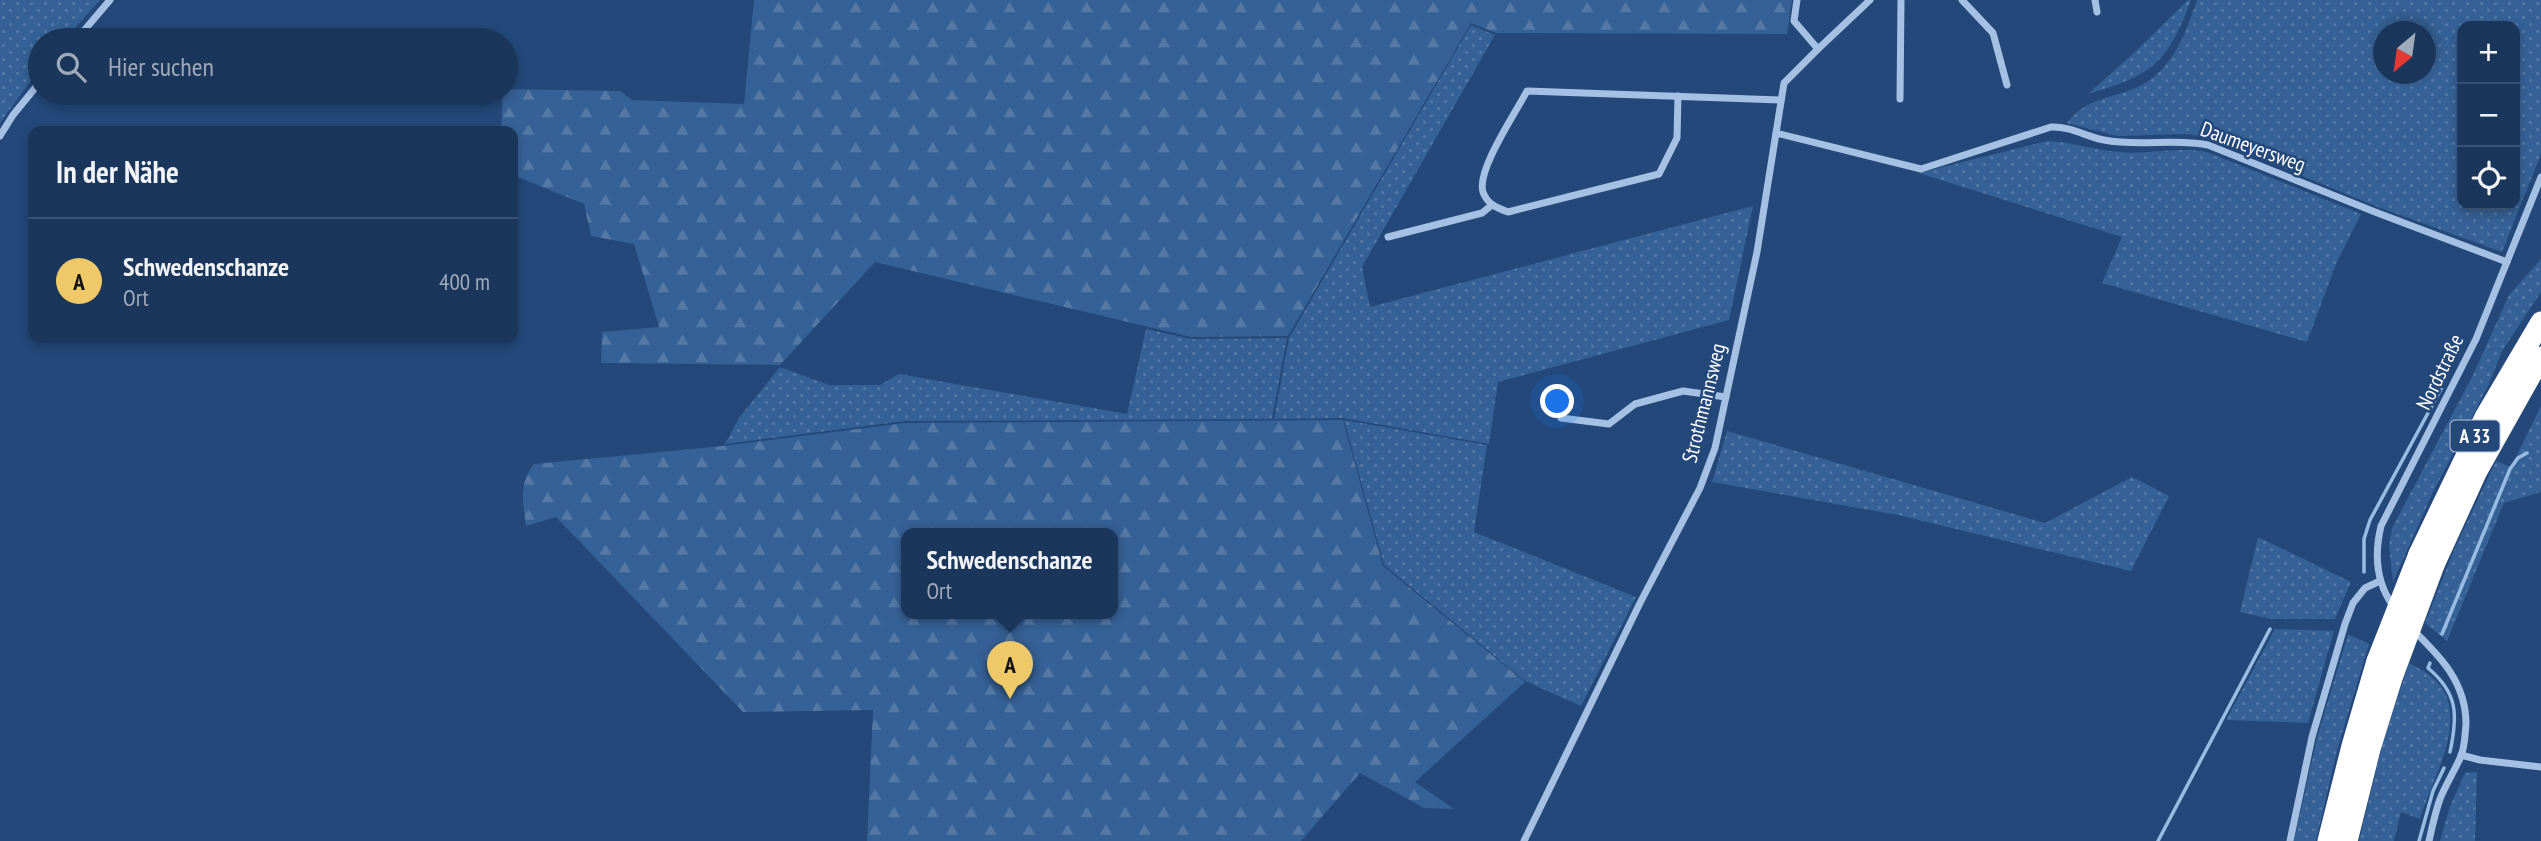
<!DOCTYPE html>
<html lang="de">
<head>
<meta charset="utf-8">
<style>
	:root { --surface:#1a365b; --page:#233e61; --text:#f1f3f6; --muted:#9fabbb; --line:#385071; --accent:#efc968 }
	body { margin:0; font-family:"PT Sans Narrow",sans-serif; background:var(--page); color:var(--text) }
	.controls { position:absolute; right:21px; top:21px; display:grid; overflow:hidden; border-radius:14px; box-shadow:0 4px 10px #0003 }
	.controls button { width:63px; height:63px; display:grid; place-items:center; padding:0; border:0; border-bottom:2px solid var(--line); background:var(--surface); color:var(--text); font:35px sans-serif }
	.compass { position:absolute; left:2373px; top:21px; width:63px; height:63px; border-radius:50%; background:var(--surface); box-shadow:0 4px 10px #0003; rotate:209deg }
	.you { position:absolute; left:1558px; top:402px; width:24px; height:24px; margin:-18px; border:5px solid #fff; border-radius:50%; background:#1a73e8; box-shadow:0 0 0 10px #1a73e833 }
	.badge { display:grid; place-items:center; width:46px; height:46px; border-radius:50%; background:var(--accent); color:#111; font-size:23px; font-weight:700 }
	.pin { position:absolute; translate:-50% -58px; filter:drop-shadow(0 2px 4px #0008) }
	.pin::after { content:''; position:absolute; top:37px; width:24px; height:21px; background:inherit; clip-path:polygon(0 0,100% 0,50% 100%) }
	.popup { position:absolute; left:901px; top:528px; width:217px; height:91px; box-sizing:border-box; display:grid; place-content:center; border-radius:14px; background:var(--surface); filter:drop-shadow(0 2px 5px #0005); font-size:23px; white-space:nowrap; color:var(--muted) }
	.popup b { font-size:26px; color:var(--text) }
	.popup::after { content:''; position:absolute; left:50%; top:100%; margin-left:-14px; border:14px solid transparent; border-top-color:var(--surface) }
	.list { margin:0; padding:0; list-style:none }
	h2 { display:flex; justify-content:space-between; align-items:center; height:91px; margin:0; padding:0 28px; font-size:30px }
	h2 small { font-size:23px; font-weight:400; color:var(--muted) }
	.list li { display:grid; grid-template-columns:46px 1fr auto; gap:21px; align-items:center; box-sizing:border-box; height:126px; padding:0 28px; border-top:2px solid var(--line) }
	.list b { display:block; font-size:26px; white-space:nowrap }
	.list p { margin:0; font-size:23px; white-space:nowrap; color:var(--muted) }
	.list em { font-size:23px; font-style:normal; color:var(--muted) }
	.icon { flex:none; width:38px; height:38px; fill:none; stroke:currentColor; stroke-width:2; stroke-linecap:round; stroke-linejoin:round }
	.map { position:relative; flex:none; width:2541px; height:841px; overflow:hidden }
	.search { position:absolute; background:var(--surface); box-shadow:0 4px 10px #0003; left:28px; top:28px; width:490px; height:77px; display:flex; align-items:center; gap:18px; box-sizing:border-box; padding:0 24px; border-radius:38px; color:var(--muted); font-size:26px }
	.panel { position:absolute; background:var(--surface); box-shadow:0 4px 10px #0003; left:28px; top:126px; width:490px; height:217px; border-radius:14px }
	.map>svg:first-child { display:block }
	.grass { fill:url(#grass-dots); fill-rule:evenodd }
	.forest { fill:url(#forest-firs); fill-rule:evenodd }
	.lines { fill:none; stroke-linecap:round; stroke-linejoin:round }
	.stream { stroke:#99bce5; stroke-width:3.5 }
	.street { stroke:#a4c1e4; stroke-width:7 }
	.highway { stroke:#fff; stroke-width:21 }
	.highway-bridge { stroke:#fff; stroke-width:21 }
	.labels { text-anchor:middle; stroke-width:5; stroke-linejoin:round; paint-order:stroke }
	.shield { fill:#234879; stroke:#bdc8d7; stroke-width:2 }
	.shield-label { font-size:19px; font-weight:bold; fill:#fff }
	.street-label { font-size:21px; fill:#fff; stroke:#234879 }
</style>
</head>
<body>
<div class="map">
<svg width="2541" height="841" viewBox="0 0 2541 841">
	<defs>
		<pattern id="grass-dots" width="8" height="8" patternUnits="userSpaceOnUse" patternTransform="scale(1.75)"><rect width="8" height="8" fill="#366196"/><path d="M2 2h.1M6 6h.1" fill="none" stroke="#5479a6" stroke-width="1.8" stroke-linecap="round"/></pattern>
		<pattern id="forest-firs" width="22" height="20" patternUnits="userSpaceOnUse" patternTransform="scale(1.75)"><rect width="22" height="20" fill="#366196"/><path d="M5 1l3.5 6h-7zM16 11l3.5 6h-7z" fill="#5479a6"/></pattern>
	</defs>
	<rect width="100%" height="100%" fill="#234879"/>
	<!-- grass -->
	<g class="grass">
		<polygon points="0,0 100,0 64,40 40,40 40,68 0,123"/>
		<path d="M2188,0H2191C2167,64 2153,75 2088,94L2137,50Z"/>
		<path d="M2197,0H2541V154L2502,252L2378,207L2210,138L2188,134L2117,136L2067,123C2083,101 2105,99 2128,91C2170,77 2184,38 2197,0ZM2462,26H2515V205H2462ZM2384,32H2426V74H2384Z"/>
		<polygon points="1471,25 1495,35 1362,267 1370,307 1753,206 1729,320 1498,382 1489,444 1343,418 1274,419 1289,338"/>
		<path d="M2047,141C2073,142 2094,150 2119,152C2148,155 2178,146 2207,152L2361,214L2336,264L2307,342L2102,283L2122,237L1919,173Z"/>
		<polygon points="2541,259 2541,292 2502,351 2489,384 2433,492 2393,582 2389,546 2392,528 2473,375 2509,295"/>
		<polygon points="1146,329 1191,339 1287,338 1272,419 905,421 725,444 739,418 780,367 829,385 880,385 899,374 1127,414"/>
		<polygon points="2541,406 2541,492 2504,503 2447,641 2425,623 2454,550 2496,461 2511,467"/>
		<polygon points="1344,420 1487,445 1474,532 1636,597 1581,706 1525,681 1384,565"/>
		<polygon points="1727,431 2045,523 2132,477 2169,496 2131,571 1898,515 1712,482"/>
		<polygon points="2258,537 2351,582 2335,619 2271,619 2240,612"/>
		<polygon points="2275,629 2334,631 2308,723 2226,720"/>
		<polygon points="2348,634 2369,644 2338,747 2316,841 2294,841 2317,738"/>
		<path d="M2409,663C2418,668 2429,673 2436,681C2472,717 2431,780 2420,819L2401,812L2394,841H2359L2383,742Z"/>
		<polygon points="2477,772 2475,841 2440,841 2450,806 2465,773"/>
	</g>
	<!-- forest -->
	<g class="forest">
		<polygon points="754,0 1792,0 1787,34 1496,33 1471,23 1288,336 1191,337 875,262 780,365 601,363 602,332 659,327 634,244 591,236 584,204 513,175 513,131 501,131 503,93 506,93 506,89 620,91 632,100 744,104"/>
		<path d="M1343,420L1383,566L1525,682L1415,782L1454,809L1424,808L1360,773L1301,841H867L873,710L743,712L556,517L526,526C523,503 518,484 534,464L723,446L905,423ZM907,533H1113V613H907Z"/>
	</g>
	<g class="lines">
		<!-- stream -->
		<g class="stream">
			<polyline points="2364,572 2364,539 2370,520 2441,389"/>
			<polyline points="2442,634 2510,469 2518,458 2527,453"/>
			<path d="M2430,663L2428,668C2458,693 2458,715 2450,752"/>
			<polyline points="2158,841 2270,629"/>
			<polyline points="2419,841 2433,791 2444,768"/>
		</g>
		<!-- street -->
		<g class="street">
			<polyline points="1962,0 1993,33 2007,85"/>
			<polyline points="2095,0 2097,12"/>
			<polyline points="76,40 110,0"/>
			<polyline points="1818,49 1870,0"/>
			<path d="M1678,96L1677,138L1659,174L1508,212C1497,208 1487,204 1483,192C1476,171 1516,112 1527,91L1781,100"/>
			<polyline points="1900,99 1901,0"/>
			<path d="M1776,133L1921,169L2051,127C2070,126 2087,137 2104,140C2139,147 2174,138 2208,145L2375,212L2507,262"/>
			<polyline points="0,136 13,115 40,82"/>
			<polyline points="1388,237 1482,213 1492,205"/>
			<polyline points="1561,418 1609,424 1635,404 1683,391 1726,397"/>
			<path d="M2393,606C2376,582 2374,555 2381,526L2476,339L2541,177"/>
			<path d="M2412,629C2440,656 2466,682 2466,724C2465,734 2465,746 2461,756C2455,770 2446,784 2440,799C2435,813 2432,827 2429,841"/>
			<polyline points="2461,755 2480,760 2541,767"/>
			<polyline points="1524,841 1640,603 1700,488 1715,448 1757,252 1784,83 1818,49 1794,21 1797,0"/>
			<polyline points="2290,841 2312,737 2345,624 2353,603 2365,588 2380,581"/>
		</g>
		<!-- highway -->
		<g class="highway">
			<polyline points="2419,554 2485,417 2541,322"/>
			<polyline points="2434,565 2477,471 2541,357"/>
			<polyline points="2328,841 2352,746 2377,661"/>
			<polyline points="2347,841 2370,749 2393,675"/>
		</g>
		<!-- highway-bridge -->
		<g class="highway-bridge">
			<polyline points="2377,661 2419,554"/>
			<polyline points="2393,675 2434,565"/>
		</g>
	</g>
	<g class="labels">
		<!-- shield labels -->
		<rect class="shield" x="2450.5" y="420.5" width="49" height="31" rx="5"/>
		<g class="shield-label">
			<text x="2475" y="443">A 33</text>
		</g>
		<!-- street labels -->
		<g class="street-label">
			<text transform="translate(2253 147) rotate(20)" y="7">Daumeyersweg</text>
			<text transform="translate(2440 372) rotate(-64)" y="7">Nordstraße</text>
			<text transform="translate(1704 403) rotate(-76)" y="7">Strothmannsweg</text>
		</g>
	</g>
</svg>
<div class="controls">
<button>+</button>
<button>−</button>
<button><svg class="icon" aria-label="locate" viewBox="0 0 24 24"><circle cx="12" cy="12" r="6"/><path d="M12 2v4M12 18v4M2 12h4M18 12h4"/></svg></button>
</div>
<svg class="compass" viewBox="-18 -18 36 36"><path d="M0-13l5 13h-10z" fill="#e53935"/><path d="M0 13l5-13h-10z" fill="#9fabbb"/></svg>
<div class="you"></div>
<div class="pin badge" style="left:1010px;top:699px">A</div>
<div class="popup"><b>Schwedenschanze</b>Ort</div>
<div class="search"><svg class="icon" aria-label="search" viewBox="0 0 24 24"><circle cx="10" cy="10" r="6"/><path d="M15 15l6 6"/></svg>Hier suchen</div>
<section class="panel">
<h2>In der Nähe<small></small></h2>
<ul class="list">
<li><span class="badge">A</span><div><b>Schwedenschanze</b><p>Ort</p></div><em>400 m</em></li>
</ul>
</section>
</div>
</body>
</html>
